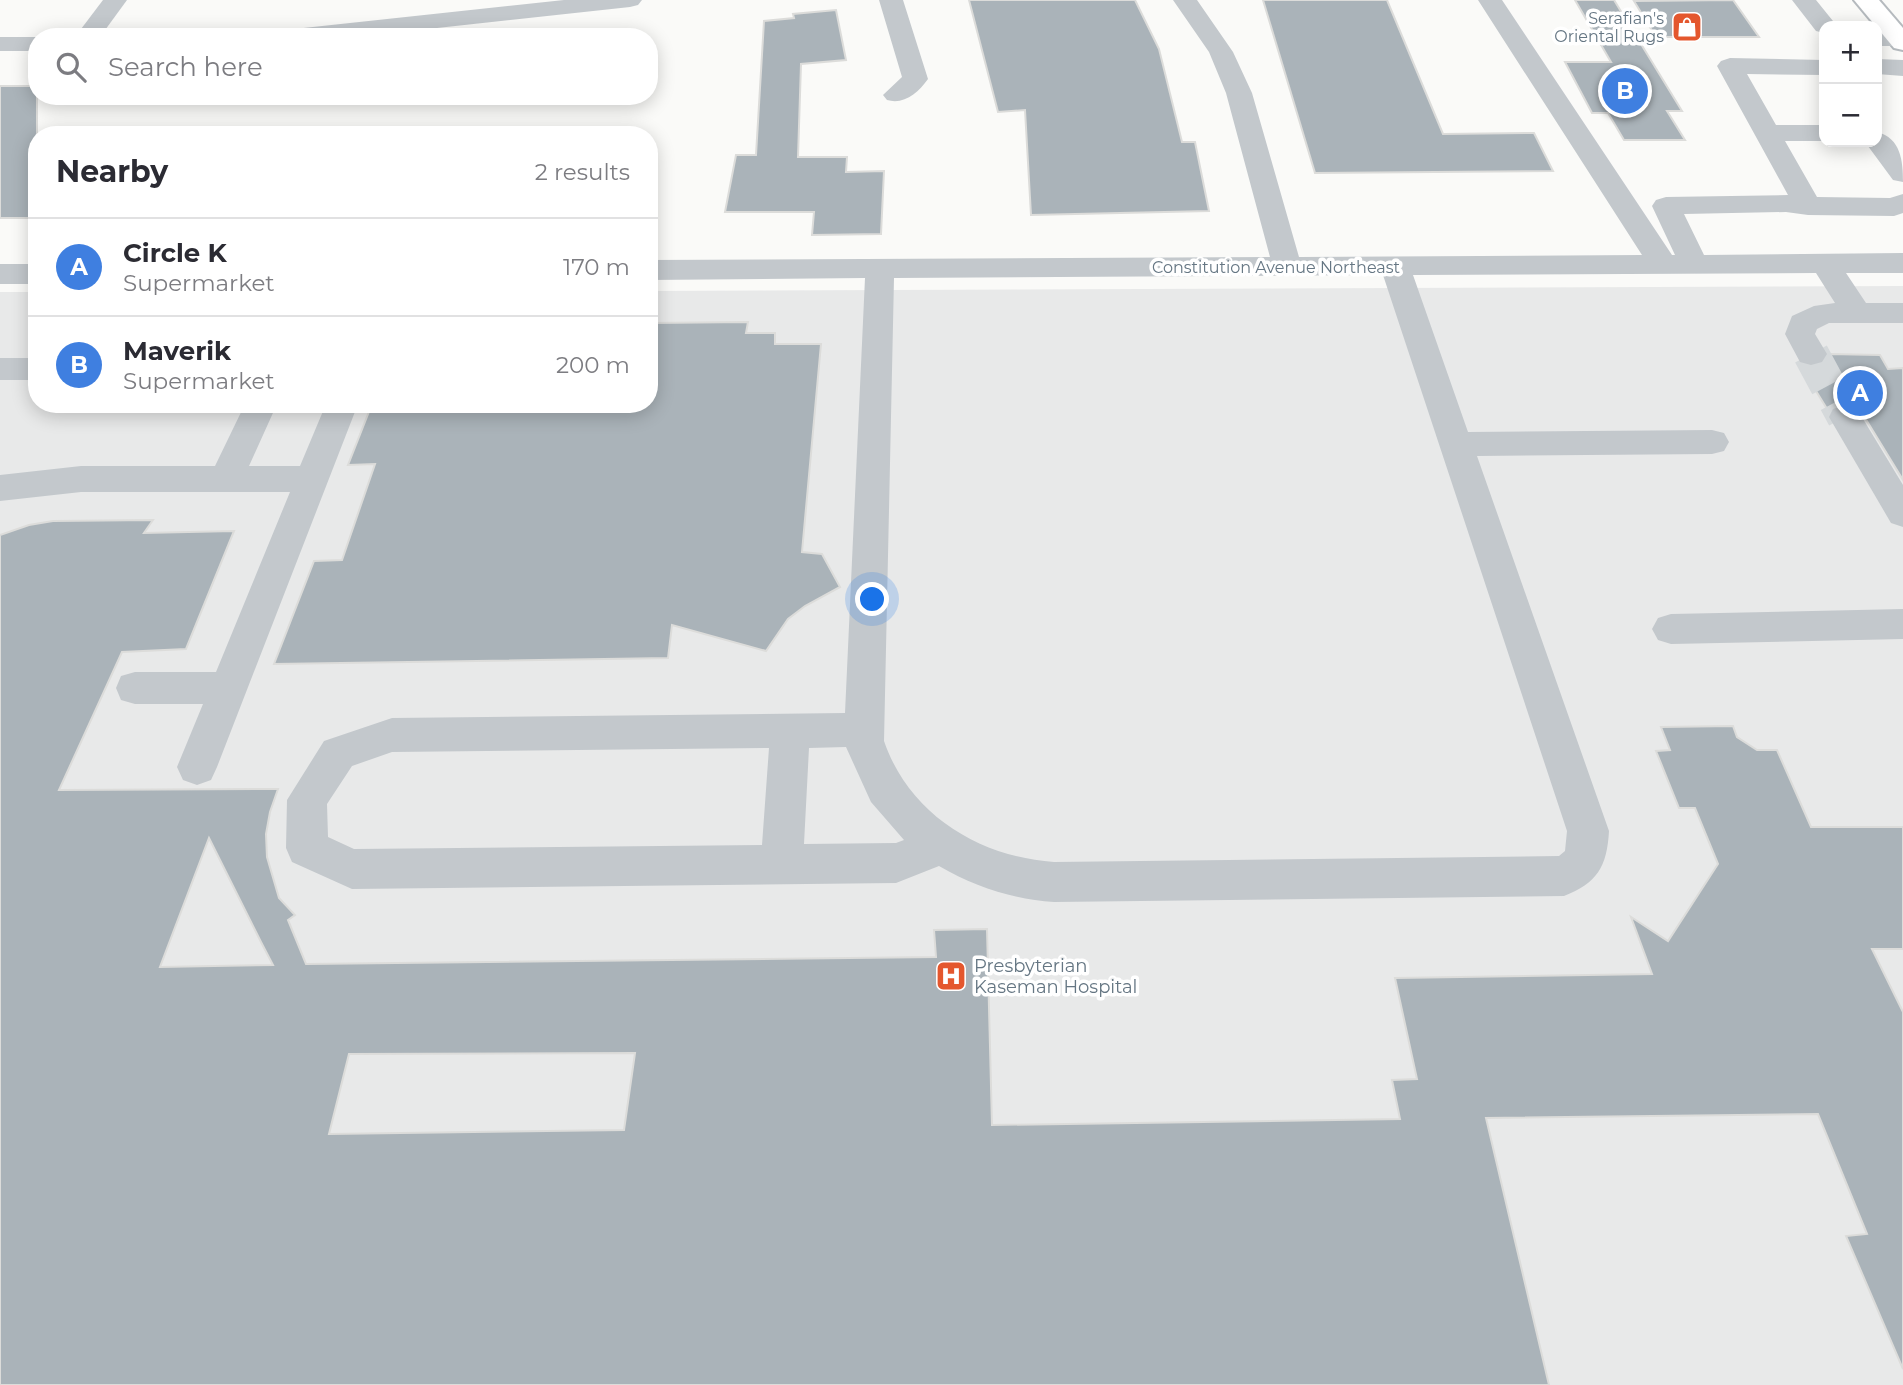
<!DOCTYPE html>
<html lang="en">
<head>
<meta charset="utf-8">
<style>
	:root { --surface:#fff; --page:#f7f7f7; --text:#2b2b33; --muted:#7c7c81; --line:#e1e1e2; --accent:#7c3aed }
	body { margin:0; font-family:Montserrat,sans-serif; background:var(--page); color:var(--text) }
	.controls { position:absolute; right:21px; top:21px; display:grid; overflow:hidden; border-radius:14px; box-shadow:0 4px 18px #0003 }
	.controls button { width:63px; height:63px; display:grid; place-items:center; padding:0; border:0; border-bottom:2px solid var(--line); background:var(--surface); color:var(--text); font:35px sans-serif }
	.you { position:absolute; left:873px; top:600px; width:24px; height:24px; margin:-18px; border:5px solid #fff; border-radius:50%; background:#1a73e8; box-shadow:0 0 0 10px #1a73e833 }
	.badge { display:grid; place-items:center; width:46px; height:46px; border-radius:50%; background:var(--accent); color:#fff; font-size:23px; font-weight:700 }
	.pin { position:absolute; translate:-50% -50%; border:4px solid #fff; box-shadow:0 2px 7px #0006 }
	.list { margin:0; padding:0; list-style:none }
	h2 { display:flex; justify-content:space-between; align-items:center; height:91px; margin:0; padding:0 28px; font-size:30px }
	h2 small { font-size:23px; font-weight:400; color:var(--muted) }
	.list li { display:grid; grid-template-columns:46px 1fr auto; gap:21px; align-items:center; box-sizing:border-box; height:98px; padding:0 28px; border-top:2px solid var(--line) }
	.list b { display:block; font-size:26px; white-space:nowrap }
	.list p { margin:0; font-size:23px; white-space:nowrap; color:var(--muted) }
	.list em { font-size:23px; font-style:normal; color:var(--muted) }
	.icon { flex:none; width:38px; height:38px; fill:none; stroke:currentColor; stroke-width:2; stroke-linecap:round; stroke-linejoin:round }
	.map { position:relative; flex:none; width:1903px; height:1385px; overflow:hidden }
	.search { position:absolute; background:var(--surface); box-shadow:0 4px 18px #0003; left:28px; top:28px; width:630px; height:77px; display:flex; align-items:center; gap:18px; box-sizing:border-box; padding:0 24px; border-radius:28px; color:var(--muted); font-size:26px }
	.panel { position:absolute; background:var(--surface); box-shadow:0 4px 18px #0003; left:28px; top:126px; width:630px; height:287px; border-radius:28px }
	.map>svg:first-child { display:block }
	.built { fill:#e8e9e9 }
	.building { fill:#aab3b9; stroke:#dcdcda; stroke-width:2; fill-rule:evenodd }
	.lines { fill:none; stroke-linecap:round; stroke-linejoin:round }
	.minor-tunnel { stroke:#d5d9db; stroke-width:36; stroke-dasharray:36 18; stroke-linecap:butt }
	.major-casing { stroke:#b5babe; stroke-width:4 }
	.minor { fill:#c3c8cc; fill-rule:evenodd }
	.major { fill:#fff; fill-rule:evenodd }
	.labels { text-anchor:middle; stroke-width:7; stroke-linejoin:round; paint-order:stroke }
	.far-poi-label { font-size:16px; fill:#657683; stroke:#fff; text-anchor:end }
	.far-street-label { font-size:16px; fill:#657683; stroke:#fff }
	.poi-label { font-size:18px; fill:#657683; stroke:#fff; text-anchor:start }
</style>
</head>
<body>
<div class="map">
<svg width="1903" height="1385" viewBox="0 0 1903 1385">
	<rect width="100%" height="100%" fill="#fafaf8"/>
	<!-- built -->
	<polygon class="built" points="1903,286 1903,1385 0,1385 0,292 37,292 37,404 649,404 649,291"/>
	<!-- building -->
	<g class="building">
		<polygon points="969,0 1135,0 1159,49 1182,142 1195,142 1209,211 1031,215 1025,110 998,112"/>
		<polygon points="1263,0 1387,0 1443,134 1534,133 1553,171 1315,173"/>
		<polygon points="1575,0 1614,0 1682,111 1667,111 1685,140 1624,140 1608,113 1592,113 1565,62 1611,62"/>
		<polygon points="1733,0 1759,37 1656,37 1634,1"/>
		<polygon points="836,10 846,60 801,64 798,157 847,157 846,172 884,171 881,234 812,235 814,212 725,212 736,155 756,155 764,21 794,18 793,14"/>
		<rect x="0" y="86" width="37" height="132"/>
		<polygon points="748,322 746,333 775,333 775,344 821,344 802,552 822,554 840,587 805,606 788,619 766,651 672,625 668,658 274,664 314,561 342,560 375,464 348,465 372,404 649,404 649,323"/>
		<polygon points="1829,354 1880,355 1888,369 1903,368 1903,480 1859,408 1844,403 1832,407 1829,412 1800,365 1812,368 1823,365"/>
		<path d="M153,520L144,533L234,531L186,649L122,652L59,790L278,789L270,812L266,834L267,857L279,898L295,915L288,920L306,964L936,957L934,930L987,929L992,1125L1400,1119L1392,1080L1417,1079L1395,978L1652,974L1631,917L1668,941L1718,864L1695,808H1679L1656,751L1670,750L1661,727L1733,726L1737,737L1757,750H1777L1811,827H1903V949H1872L1903,1012V1369L1846,1236L1867,1234L1818,1114L1486,1118L1549,1385H0V535L29,525L53,521ZM209,838L261,942L273,965L160,967ZM635,1053L624,1130L329,1134L349,1054Z"/>
	</g>
	<g class="lines">
		<!-- minor-tunnel -->
		<polyline class="minor-tunnel" points="1811,354 1845,417"/>
		<!-- major casing -->
		<g class="major-casing">
			<polygon id="major" points="1854,0 1879,0 1903,28 1903,50 1894,48"/>
		</g>
		<!-- minor -->
		<g class="minor">
			<polygon points="103,0 127,0 100,37 75,37"/>
			<polygon points="564,0 642,0 638,5 630,7 355,37 273,37 276,32 285,30"/>
			<path d="M879,0H903L928,79C918,93 904,105 887,100L883,95L902,77Z"/>
			<path d="M1173,0H1197L1233,52L1252,93L1299,257L1642,255L1478,0H1502L1672,255H1675L1652,206L1656,200L1666,197L1788,195L1717,66L1721,61L1730,58L1824,60V75L1747,74L1776,125H1824V141H1785L1817,197L1890,198L1903,194V213L1894,216L1808,215L1786,212L1684,214L1704,255L1903,253V273H1846L1866,303H1903V323H1829L1817,329L1815,334L1827,354L1822,362L1811,365L1800,362L1785,334L1792,316L1814,306L1835,303L1816,273L1413,275L1468,432L1712,430L1724,433L1729,442L1724,451L1712,454L1477,456L1609,831C1607,867 1597,883 1564,896L1054,902C1013,899 975,887 939,866L896,883L352,889L292,862L286,848L287,800L324,741L392,718L845,713L865,278L649,280V260L1270,257L1226,93L1209,52ZM1383,275L1567,831L1565,851L1559,856L1054,862C979,857 909,814 884,741L894,278ZM846,747L871,802L904,840L896,843L804,844L809,748ZM769,748L762,845L354,849L328,837L327,804L352,766L392,752Z"/>
			<polygon points="1792,0 1816,0 1837,26 1824,26 1824,33 1816,31"/>
			<rect x="1877" y="32" width="26" height="14"/>
			<rect x="0" y="37" width="37" height="14"/>
			<polygon points="1877,59 1903,60 1903,76 1877,74"/>
			<path d="M1877,132C1901,138 1903,161 1903,182L1893,180L1865,142H1877Z"/>
			<rect x="0" y="264" width="37" height="20"/>
			<rect x="0" y="358" width="37" height="22"/>
			<polygon points="245,404 277,404 249,466 300,466 326,404 358,404 217,767 211,780 197,785 183,780 177,767 203,704 135,704 121,700 116,688 121,676 135,672 216,672 290,492 81,492 0,501 0,475 81,466 215,466"/>
			<polygon points="1845,405 1857,409 1903,485 1903,527 1891,523 1829,417 1833,409"/>
			<polygon points="1903,609 1903,639 1671,644 1658,640 1652,629 1658,618 1671,614"/>
		</g>
		<!-- major -->
		<use href="#major" class="major"/>
	</g>
	<!-- icons -->
	<defs>
		<g id="shop-square" transform="scale(1.575)"><rect x="-9" y="-9" width="18" height="18" rx="4" fill="#e4572e" stroke="#fff"/><path d="M-5-2.5h2.3a2.7 3.5 0 0 1 5.4 0H5L5.5 6h-11ZM-1.5-2.5h3a1.5 2.3 0 0 0-3 0Z" fill="#fff"/></g>
		<g id="hospital-square" transform="scale(1.575)"><rect x="-9" y="-9" width="18" height="18" rx="4" fill="#e4572e" stroke="#fff"/><path d="M-5-5h3v3.5h4V-5h3V5h-3V1.5h-4V5h-3Z" fill="#fff"/></g>
	</defs>
	<g fill-rule="evenodd">
		<use href="#shop-square" x="1687" y="27"/>
		<use href="#hospital-square" x="951" y="976"/>
	</g>
	<g class="labels">
		<!-- far-poi labels -->
		<g class="far-poi-label">
			<text x="1664" y="24">Serafian's<tspan x="1664" dy="18">Oriental Rugs</tspan></text>
		</g>
		<!-- far-street labels -->
		<g class="far-street-label">
			<text x="1276" y="273">Constitution Avenue Northeast</text>
		</g>
		<!-- poi labels -->
		<g class="poi-label">
			<text x="974" y="972">Presbyterian<tspan x="974" dy="21">Kaseman Hospital</tspan></text>
		</g>
	</g>
</svg>
<div class="controls">
<button>+</button>
<button>−</button>
</div>
<div class="you"></div>
<div class="pin badge" style="left:1860px;top:393px;background:#3f7fe0">A</div>
<div class="pin badge" style="left:1625px;top:91px;background:#3f7fe0">B</div>
<div class="search"><svg class="icon" aria-label="search" viewBox="0 0 24 24"><circle cx="10" cy="10" r="6"/><path d="M15 15l6 6"/></svg>Search here</div>
<section class="panel">
<h2>Nearby<small>2 results</small></h2>
<ul class="list">
<li><span class="badge" style="background:#3f7fe0">A</span><div><b>Circle K</b><p>Supermarket</p></div><em>170 m</em></li>
<li><span class="badge" style="background:#3f7fe0">B</span><div><b>Maverik</b><p>Supermarket</p></div><em>200 m</em></li>
</ul>
</section>
</div>
</body>
</html>
